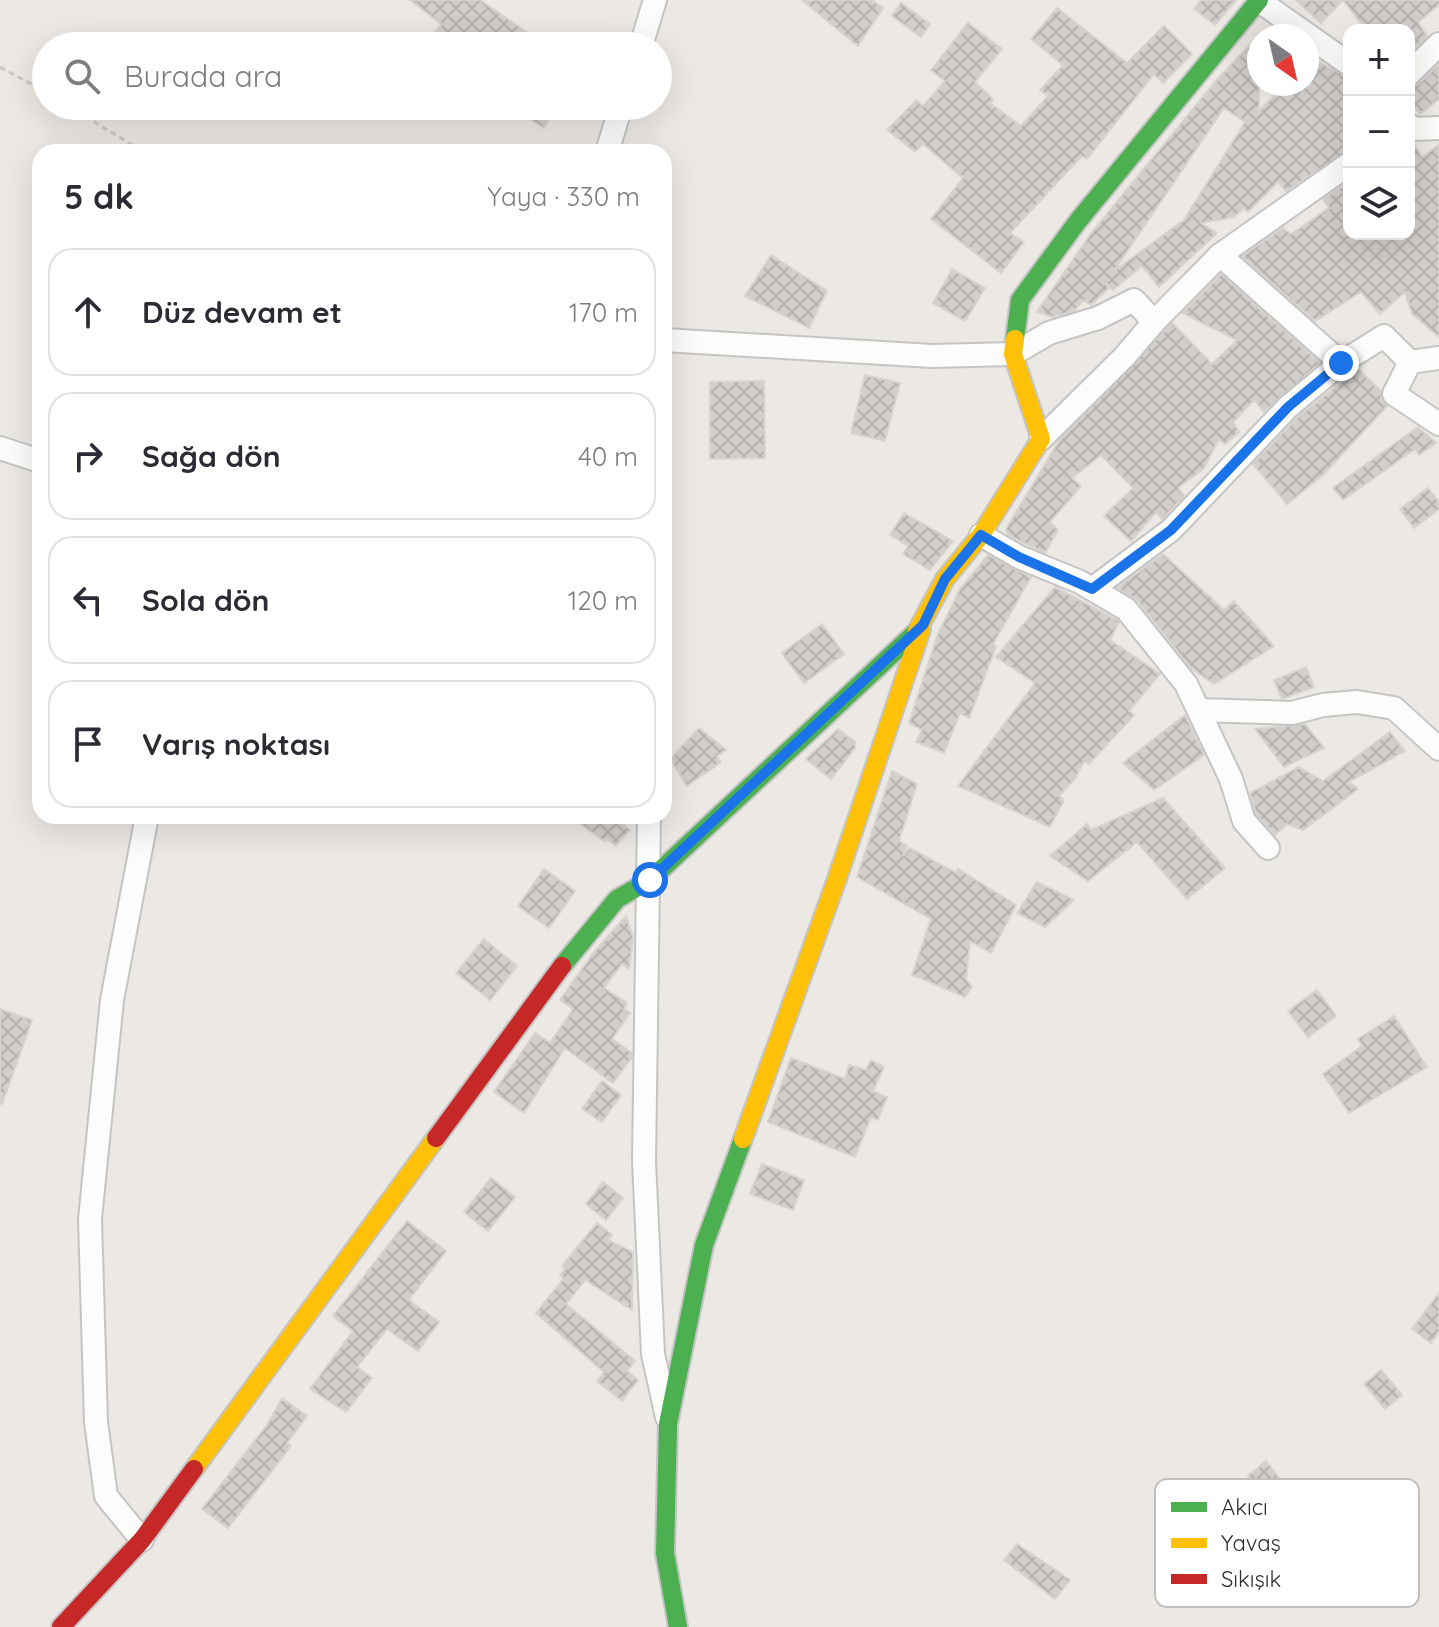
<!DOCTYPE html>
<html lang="tr">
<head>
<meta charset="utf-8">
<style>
	:root { --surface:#fff; --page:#f2f2f3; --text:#2b2b33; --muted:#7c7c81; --line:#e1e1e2 }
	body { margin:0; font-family:Quicksand,sans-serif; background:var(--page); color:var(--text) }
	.controls { position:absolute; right:24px; top:24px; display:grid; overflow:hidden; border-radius:16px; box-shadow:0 8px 32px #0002 }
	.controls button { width:72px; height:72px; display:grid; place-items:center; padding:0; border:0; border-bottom:2px solid var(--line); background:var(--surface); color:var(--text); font:40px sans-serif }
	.compass { position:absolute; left:1247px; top:24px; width:72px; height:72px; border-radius:50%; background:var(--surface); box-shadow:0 8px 32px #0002; rotate:146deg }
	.stop { position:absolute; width:24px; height:24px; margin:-18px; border:6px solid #1a73e8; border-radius:50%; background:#fff }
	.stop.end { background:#1a73e8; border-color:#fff; box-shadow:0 2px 8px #0008 }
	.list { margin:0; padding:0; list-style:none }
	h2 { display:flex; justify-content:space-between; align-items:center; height:104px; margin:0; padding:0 32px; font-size:34px }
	h2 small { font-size:26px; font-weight:400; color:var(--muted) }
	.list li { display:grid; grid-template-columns:52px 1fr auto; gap:24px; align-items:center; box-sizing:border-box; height:128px; margin:0 16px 16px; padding:0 16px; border:2px solid var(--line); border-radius:24px }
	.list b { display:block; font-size:30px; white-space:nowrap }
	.list em { font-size:26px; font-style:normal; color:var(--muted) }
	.icon { flex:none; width:44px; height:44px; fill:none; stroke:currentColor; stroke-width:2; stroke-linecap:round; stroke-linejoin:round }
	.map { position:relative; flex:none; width:1439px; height:1627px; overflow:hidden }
	.search { position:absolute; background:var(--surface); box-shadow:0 8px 32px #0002; left:32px; top:32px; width:640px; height:88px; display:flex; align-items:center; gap:20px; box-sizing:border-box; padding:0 28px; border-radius:44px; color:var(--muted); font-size:30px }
	.panel { position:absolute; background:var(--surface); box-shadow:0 8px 32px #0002; left:32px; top:144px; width:640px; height:680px; border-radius:24px }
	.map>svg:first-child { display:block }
	.building { fill:url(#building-cross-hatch); stroke:#d7d4d0; stroke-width:2; fill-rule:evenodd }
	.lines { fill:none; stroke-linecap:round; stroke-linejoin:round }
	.street-casing { stroke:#c5c4c5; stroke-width:26 }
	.fast-casing { stroke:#c5c4c5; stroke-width:22 }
	.slow-casing { stroke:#c5c4c5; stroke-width:22 }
	.jam-casing { stroke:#c5c4c5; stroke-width:22 }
	.path { stroke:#c9c9c8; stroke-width:3; stroke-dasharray:6 4; stroke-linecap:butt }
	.street { stroke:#fcfcfb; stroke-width:22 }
	.fast { stroke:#4caf50; stroke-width:18 }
	.slow { stroke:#ffc107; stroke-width:18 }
	.jam { stroke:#c62828; stroke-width:18 }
	.route { stroke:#1a73e8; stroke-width:10 }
	.key { fill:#fff; stroke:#c0c0c0; stroke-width:2 }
	.key-label { font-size:22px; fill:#2e2e2e }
</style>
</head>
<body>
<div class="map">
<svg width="1439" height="1627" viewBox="0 0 1439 1627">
	<defs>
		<pattern id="building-cross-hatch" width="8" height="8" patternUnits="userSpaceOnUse" patternTransform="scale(2)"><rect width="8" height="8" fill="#d1cecb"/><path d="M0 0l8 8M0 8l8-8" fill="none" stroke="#b4b1af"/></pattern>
	</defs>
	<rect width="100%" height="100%" fill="#ece8e4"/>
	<!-- building -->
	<g class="building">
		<polygon points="410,0 480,0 547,46 424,46 441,24"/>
		<polygon points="802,0 872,0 883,8 858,46"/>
		<polygon points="1201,0 1236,0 1215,25 1194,9"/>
		<polygon points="1296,0 1343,0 1321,23"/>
		<polygon points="1343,0 1439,0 1439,5 1418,22 1427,36 1409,54 1409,30 1366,30"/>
		<polygon points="901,3 930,24 921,37 892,16"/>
		<polygon points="1057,8 1127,63 1164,26 1192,54 1163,83 1154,74 1087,159 1082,156 1010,233 1024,242 1001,273 931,219 963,178 923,144 915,152 887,130 916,100 923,106 945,81 931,70 968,23 1002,49 975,82 993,99 990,103 1021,126 1048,96 1040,90 1063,65 1031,39"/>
		<path d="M1249,46L1259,56V111L1285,84H1307V52L1320,63L1349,78V150L1286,191L1278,182L1248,212L1244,208L1234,217L1201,223L1217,233L1159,287L1142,266L1113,290L1106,283L1109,288L1091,305L1083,300L1074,311L1053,317L1037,312L1092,232L1215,82ZM1224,108L1245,122L1184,220L1114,271Z"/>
		<polygon points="1439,64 1439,99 1420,114 1409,101 1409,88 1419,84"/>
		<polygon points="532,106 557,106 544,128 526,117"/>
		<polygon points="1409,142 1414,143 1422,157 1439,145 1439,337 1412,314 1405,292 1380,314 1361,292 1315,321 1242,256 1283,228 1291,234 1329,208 1323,199 1345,184 1349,191 1349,234 1409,234"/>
		<polygon points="771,255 827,291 809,328 745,296"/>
		<polygon points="952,269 985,288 965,321 933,303"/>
		<polygon points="1221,274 1320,363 1264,412 1254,400 1233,422 1239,432 1225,444 1219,439 1204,468 1178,488 1184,496 1162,519 1156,512 1131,541 1104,516 1133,488 1101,455 1072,478 1081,486 1050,522 1058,530 1045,553 1008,535 1006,529 1059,441 1172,323 1212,364 1237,340 1182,313"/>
		<polygon points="1358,369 1381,391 1381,400 1387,406 1323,475 1287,504 1253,464 1298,417"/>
		<polygon points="865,375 900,383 885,441 851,433"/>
		<polygon points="764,381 765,458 710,459 710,382"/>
		<polygon points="1418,427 1436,443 1419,455 1415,449 1343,500 1333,488"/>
		<polygon points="1428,488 1439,502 1439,509 1414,528 1400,509"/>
		<polygon points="904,513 953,541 930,570 903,554 908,546 890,535"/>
		<polygon points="1163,554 1224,610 1234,601 1274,646 1214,684 1191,668 1137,600 1117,588"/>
		<polygon points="988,555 1031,577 993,644 996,647 969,718 960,713 944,753 916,742 922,730 909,723 938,634 960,589"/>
		<polygon points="1055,587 1117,620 1119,622 1110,640 1160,674 1129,711 1134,715 1089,764 1084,761 1075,779 1059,796 1064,800 1050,827 958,786 1035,683 996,657"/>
		<polygon points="822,624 844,654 804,683 782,653"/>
		<polygon points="1306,667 1314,687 1282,699 1274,680"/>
		<polygon points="1185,715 1204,755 1154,790 1123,763"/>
		<polygon points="1305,724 1324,748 1284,767 1255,729"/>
		<polygon points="699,728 726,750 717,756 721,762 687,786 670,759"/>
		<polygon points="838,729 855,742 855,748 831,779 806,759"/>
		<polygon points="1390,732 1405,751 1349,782 1358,789 1303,830 1287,824 1275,835 1256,814 1250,793 1299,767 1323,781"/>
		<polygon points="892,771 917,784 899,841 907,846 903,856 910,848 956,873 958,869 1016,905 991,953 970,941 966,979 972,987 965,997 912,975 931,919 857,877"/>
		<polygon points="1163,798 1225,868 1187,899 1137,842 1088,881 1050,856 1087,824 1091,830"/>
		<polygon points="570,816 613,816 630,830 616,846 607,839 605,842"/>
		<polygon points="544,869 575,891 549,928 518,906"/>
		<polygon points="1037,882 1074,900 1045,927 1017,913"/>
		<polygon points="626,916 633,937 629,969 622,964 604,988 627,1003 624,1009 630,1013 612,1039 632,1053 632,1057 613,1083 565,1048 524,1113 494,1092 535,1033 550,1043 573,1009 560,1000 594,952"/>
		<polygon points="484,939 517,966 490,1000 456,973"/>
		<polygon points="1317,990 1336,1016 1308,1037 1288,1011"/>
		<polygon points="0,1009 32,1020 2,1104 0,1103"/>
		<polygon points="1394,1016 1427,1067 1349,1113 1323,1074 1362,1046 1358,1039"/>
		<polygon points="791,1058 845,1079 849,1065 866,1070 871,1060 884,1067 873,1091 887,1097 878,1120 871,1117 855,1157 768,1122"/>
		<polygon points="602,1081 621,1095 602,1122 582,1109"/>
		<polygon points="762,1164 804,1180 793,1210 750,1194"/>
		<polygon points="491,1178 515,1197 488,1231 464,1212"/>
		<polygon points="603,1182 623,1198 606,1220 586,1204"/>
		<polygon points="407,1221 446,1251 409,1300 439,1322 418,1351 387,1329 357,1367 372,1378 346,1412 310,1389 353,1331 333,1316"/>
		<polygon points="597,1223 612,1235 608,1240 633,1252 632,1310 585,1280 566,1304 635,1361 627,1371 638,1380 622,1401 597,1381 604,1372 536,1313 564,1278 560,1275 565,1269 562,1266"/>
		<polygon points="1439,1293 1439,1332 1431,1343 1412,1329"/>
		<polygon points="1381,1370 1402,1395 1385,1409 1364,1384"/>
		<polygon points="282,1398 307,1416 287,1443 291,1446 228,1528 202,1509 267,1425"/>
		<polygon points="1266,1461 1290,1491 1272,1506 1248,1476"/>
		<polygon points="1017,1544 1070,1580 1055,1599 1004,1560"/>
	</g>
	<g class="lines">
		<!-- street casing -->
		<g class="street-casing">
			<g id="street">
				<polyline points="1258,0 1349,64"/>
				<polyline points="641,46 655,0"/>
				<polyline points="1409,74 1439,44"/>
				<polyline points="1409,125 1412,129 1439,128"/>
				<polyline points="607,152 621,106"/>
				<polyline points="1220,255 1349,164"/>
				<polyline points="664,340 932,356 1013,354 1049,333 1098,318 1134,300 1154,322 1220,255 1341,363 1384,336 1410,362 1439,358"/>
				<polyline points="1410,362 1394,394 1439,424"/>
				<polyline points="1041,439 1124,357 1154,322"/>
				<polyline points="0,448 40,461"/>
				<polyline points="981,535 1019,557 1080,582 1126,609 1186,684 1231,779 1244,821 1268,848"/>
				<polyline points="1092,589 1171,530 1288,407 1341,363"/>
				<polyline points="1199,710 1292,713 1323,705 1357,702 1394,708 1439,749"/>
				<polyline points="649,816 644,1161 653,1354 667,1417"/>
				<polyline points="142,1540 106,1496 96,1422 90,1219 112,1000 147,816"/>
			</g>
		</g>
		<!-- fast casing -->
		<g class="fast-casing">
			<g id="fast">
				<polyline points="1015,339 1020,300 1078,221 1259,0"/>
				<polyline points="562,966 617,899 650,880 917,631"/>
				<polyline points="678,1627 665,1553 668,1424 704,1245 743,1139"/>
			</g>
		</g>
		<!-- slow casing -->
		<g class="slow-casing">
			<g id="slow">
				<polyline points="917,631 945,579 981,535 1041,439 1013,354 1015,339"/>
				<polyline points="743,1139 837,879 921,630"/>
				<polyline points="194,1469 436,1138"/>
			</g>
		</g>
		<!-- jam casing -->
		<g class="jam-casing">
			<g id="jam">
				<polyline points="436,1138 562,966"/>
				<polyline points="61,1627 142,1540 194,1469"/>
			</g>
		</g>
		<!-- path -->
		<g class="path">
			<polyline points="0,67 46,92"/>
			<polyline points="68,106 144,152"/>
		</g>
		<!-- street -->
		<use href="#street" class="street"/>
		<!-- fast -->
		<use href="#fast" class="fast"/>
		<!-- slow -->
		<use href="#slow" class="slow"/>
		<!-- jam -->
		<use href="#jam" class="jam"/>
	</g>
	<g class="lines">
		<!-- route -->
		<polyline class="route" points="650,880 923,625 945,579 981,535 1019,557 1092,589 1171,530 1288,407 1341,363"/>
	</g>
	<!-- legend -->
	<rect x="1155" y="1479" width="264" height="128" rx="12" class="key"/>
	<rect x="1171" y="1502" width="36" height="10" fill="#4caf50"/>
	<rect x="1171" y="1538" width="36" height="10" fill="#ffc107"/>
	<rect x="1171" y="1574" width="36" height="10" fill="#c62828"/>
	<g class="key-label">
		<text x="1221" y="1515">Akıcı</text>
		<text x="1221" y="1551">Yavaş</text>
		<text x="1221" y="1587">Sıkışık</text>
	</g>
</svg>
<div class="controls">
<button>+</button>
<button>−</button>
<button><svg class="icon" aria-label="layers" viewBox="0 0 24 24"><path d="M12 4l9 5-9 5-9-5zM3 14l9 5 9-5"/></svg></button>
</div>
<svg class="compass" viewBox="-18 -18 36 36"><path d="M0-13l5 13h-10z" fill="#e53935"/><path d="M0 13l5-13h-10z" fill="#7c7c81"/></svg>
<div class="stop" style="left:650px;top:880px"></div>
<div class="stop end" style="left:1341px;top:363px"></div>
<div class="search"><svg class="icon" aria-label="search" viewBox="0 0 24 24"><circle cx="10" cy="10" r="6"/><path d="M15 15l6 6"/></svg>Burada ara</div>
<section class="panel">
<h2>5 dk<small>Yaya · 330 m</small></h2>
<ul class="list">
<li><svg class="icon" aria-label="ahead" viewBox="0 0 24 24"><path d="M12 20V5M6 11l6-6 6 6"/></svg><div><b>Düz devam et</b></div><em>170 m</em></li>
<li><svg class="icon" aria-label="right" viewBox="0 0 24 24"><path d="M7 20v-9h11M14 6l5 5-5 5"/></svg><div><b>Sağa dön</b></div><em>40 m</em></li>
<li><svg class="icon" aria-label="left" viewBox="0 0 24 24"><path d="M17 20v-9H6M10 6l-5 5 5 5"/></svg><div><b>Sola dön</b></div><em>120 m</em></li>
<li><svg class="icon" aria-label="arrive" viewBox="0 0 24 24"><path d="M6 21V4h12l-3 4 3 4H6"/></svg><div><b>Varış noktası</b></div></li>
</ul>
</section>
</div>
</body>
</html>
